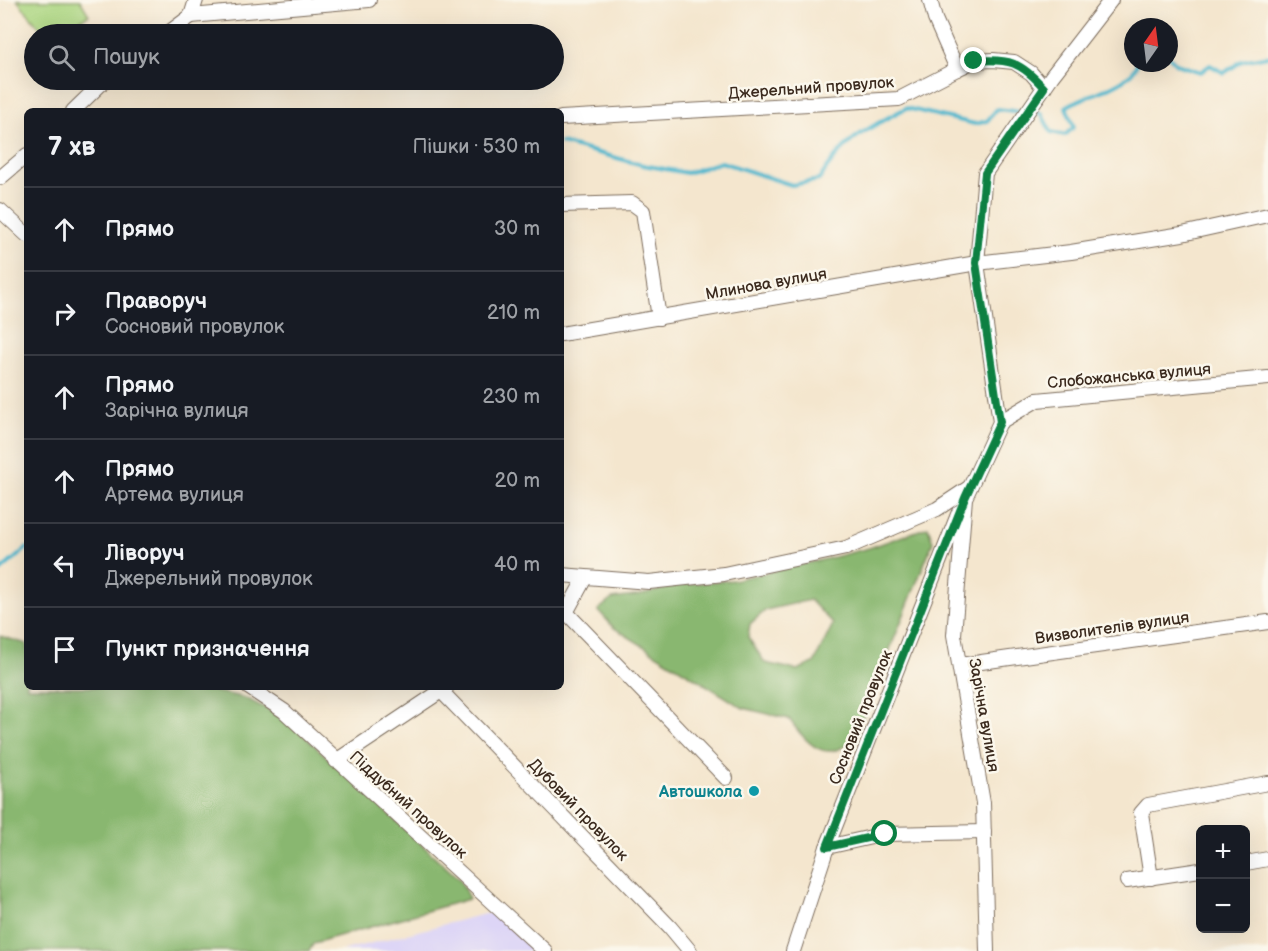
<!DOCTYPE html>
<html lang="uk">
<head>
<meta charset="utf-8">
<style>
	:root { --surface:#171b24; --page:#20242c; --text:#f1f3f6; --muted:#9ea1a6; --line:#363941 }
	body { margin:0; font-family:"Balsamiq Sans",sans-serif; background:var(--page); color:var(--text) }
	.controls { position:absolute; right:18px; bottom:18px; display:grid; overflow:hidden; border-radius:9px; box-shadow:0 6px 24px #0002 }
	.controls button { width:54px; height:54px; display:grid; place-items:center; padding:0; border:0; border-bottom:2px solid var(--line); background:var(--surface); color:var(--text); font:30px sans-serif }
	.compass { position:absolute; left:1124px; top:18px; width:54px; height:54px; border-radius:50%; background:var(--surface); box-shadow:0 6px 24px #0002; rotate:14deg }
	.stop { position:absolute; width:18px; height:18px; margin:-14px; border:4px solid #0b8043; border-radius:50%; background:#fff }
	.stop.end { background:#0b8043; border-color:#fff; box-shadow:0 2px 6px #0008 }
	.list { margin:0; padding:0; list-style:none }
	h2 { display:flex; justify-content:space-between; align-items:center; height:78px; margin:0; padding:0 24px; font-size:26px }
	h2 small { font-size:20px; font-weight:400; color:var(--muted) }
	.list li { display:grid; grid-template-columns:39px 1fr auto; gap:18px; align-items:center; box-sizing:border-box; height:84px; padding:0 24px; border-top:2px solid var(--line) }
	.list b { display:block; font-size:22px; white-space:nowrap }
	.list p { margin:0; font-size:20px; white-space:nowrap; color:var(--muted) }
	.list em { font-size:20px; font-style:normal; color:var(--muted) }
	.icon { flex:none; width:33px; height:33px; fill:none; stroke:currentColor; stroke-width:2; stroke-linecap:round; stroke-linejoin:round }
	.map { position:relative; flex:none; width:1268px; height:951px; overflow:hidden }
	.search { position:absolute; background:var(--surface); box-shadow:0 6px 24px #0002; left:24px; top:24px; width:540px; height:66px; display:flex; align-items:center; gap:15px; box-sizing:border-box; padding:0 21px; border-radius:33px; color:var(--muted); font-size:22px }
	.panel { position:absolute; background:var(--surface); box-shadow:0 6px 24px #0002; left:24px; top:108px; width:540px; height:582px; border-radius:9px }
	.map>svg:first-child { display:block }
	.built { fill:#ddd5f6 }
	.green { fill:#acd681; stroke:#748050; stroke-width:1.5 }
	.forest { fill:#89b76f; stroke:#627046; stroke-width:1.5; fill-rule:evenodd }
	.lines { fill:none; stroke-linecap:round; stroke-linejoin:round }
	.stream { stroke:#50b8ce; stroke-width:4 }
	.minor-casing { stroke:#7c6c5c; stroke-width:16 }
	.minor { stroke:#fff; stroke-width:14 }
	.route { stroke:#0b8043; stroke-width:8 }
	.culture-dot { fill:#0f9aa8; stroke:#fbf7ec; stroke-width:2 }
	.labels { text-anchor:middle; stroke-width:5; stroke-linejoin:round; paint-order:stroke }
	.street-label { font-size:16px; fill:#3b2a1e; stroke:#fbf7ec }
	.culture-label { font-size:16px; font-weight:bold; fill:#0d838f; stroke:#fbf7ec; text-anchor:end }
</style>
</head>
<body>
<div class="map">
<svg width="1268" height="951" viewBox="0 0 1268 951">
	<rect width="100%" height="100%" fill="#fbf7ec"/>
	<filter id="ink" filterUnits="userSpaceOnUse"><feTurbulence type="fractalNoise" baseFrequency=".0167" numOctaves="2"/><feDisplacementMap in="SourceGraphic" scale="12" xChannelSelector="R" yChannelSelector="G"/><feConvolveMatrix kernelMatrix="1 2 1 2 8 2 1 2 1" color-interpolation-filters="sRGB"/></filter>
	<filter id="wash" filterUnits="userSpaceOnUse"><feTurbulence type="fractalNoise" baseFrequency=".008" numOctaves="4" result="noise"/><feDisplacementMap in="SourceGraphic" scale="24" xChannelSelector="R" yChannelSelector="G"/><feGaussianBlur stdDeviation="1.35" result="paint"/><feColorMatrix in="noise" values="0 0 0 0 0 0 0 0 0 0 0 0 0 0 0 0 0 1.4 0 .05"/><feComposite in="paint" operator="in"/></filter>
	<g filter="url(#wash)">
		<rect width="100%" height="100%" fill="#f4e6ce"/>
		<!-- built -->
		<polygon class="built" points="496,911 537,951 341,951"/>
		<!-- green -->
		<polygon class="green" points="17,0 80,0 89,15 78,21 86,34 45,34"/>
		<!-- forest -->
		<g class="forest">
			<path d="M928,527L933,542L854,739C825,766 807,743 789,719L743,708L614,628L598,610L612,599L642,595L677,585L733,580L826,559L869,548ZM810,600L833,624L814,663L797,670L765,663L748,637L750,624L766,610Z"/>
			<polygon points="0,636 27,644 27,687 196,687 245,698 285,718 460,880 469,899 314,943 309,951 0,951"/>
		</g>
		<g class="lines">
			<!-- stream -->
			<g class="stream">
				<polyline points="1169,56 1176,64 1201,72 1210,65 1224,73 1242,61 1268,56"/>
				<path d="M1031,112L1041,113L1051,132L1065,135L1074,127L1066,107C1084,95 1133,85 1137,63"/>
				<path d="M561,143L643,165L687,173L721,162L792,185L819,180C844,139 865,130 906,108L975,124L987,121L997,109L1023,112"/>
				<polyline points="0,571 27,548"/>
			</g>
		</g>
	</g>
	<g filter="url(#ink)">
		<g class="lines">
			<!-- minor casing -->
			<g class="minor-casing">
				<g id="minor">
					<polyline points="930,0 935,19 957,69"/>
					<polyline points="191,16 369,0"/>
					<polyline points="191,16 196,0"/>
					<polyline points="167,34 191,16"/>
					<polyline points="73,111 105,80"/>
					<polyline points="561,118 899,99 957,69 974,61 993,60 1014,62 1031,73 1044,88"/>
					<polyline points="0,178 27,155"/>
					<polyline points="561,205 632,203 643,211 659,318"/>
					<polyline points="0,210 27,235"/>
					<polyline points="561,334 977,263 1071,252 1182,234 1268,215"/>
					<polyline points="1000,422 1037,400 1268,378"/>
					<polyline points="561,575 649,582 724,574 846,548 937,509 970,487"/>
					<polyline points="561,607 726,778"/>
					<polyline points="561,614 567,611 585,578"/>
					<polyline points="960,665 1268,622"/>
					<polyline points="248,687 284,711 545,951"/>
					<polyline points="441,691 670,927 690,951"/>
					<polyline points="336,761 447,687"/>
					<polyline points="827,847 885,834 984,832"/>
					<polyline points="1246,863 1268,859"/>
					<polyline points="1151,878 1141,813 1148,805 1268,783"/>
					<polyline points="1127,881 1200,870"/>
					<polyline points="793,951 827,847 959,512"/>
					<polyline points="987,951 983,803 954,635 965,498 1000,422 977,263 985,173 1052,76 1111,0"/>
				</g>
			</g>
			<!-- minor -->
			<use href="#minor" class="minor"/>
		</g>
	</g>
	<g class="lines" filter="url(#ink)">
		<!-- route -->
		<path class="route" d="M885,834L827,847L965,498L1000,422L976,263L985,173L1044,88C1021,62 1009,58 974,61"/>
	</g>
	<!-- markers -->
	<circle class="culture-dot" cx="754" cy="791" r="6"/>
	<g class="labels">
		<!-- street labels -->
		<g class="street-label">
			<text transform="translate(811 87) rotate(-4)" y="6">Джерельний провулок</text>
			<text transform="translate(766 283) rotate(-10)" y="6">Млинова вулиця</text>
			<text transform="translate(1129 375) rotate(-5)" y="6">Слобожанська вулиця</text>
			<text transform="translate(1112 627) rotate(-8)" y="6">Визволителів вулиця</text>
			<text transform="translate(985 715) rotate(80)" y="6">Зарічна вулиця</text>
			<text transform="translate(860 717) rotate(-68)" y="6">Сосновий провулок</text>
			<text transform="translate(409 804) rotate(42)" y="6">Піддубний провулок</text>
			<text transform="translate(579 809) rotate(46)" y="6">Дубовий провулок</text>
		</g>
		<!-- culture labels -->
		<g class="culture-label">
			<text x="742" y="797">Автошкола</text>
		</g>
	</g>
</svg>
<div class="controls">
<button>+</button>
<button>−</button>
</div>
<svg class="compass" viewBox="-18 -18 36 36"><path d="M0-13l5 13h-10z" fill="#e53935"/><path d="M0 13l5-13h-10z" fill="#9ea1a6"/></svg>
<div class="stop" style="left:885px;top:834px"></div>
<div class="stop end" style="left:974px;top:61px"></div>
<div class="search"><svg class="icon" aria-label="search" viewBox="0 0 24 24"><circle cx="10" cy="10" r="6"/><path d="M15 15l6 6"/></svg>Пошук</div>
<section class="panel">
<h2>7 хв<small>Пішки · 530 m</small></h2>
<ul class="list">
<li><svg class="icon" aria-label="ahead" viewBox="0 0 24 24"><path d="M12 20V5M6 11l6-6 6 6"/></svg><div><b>Прямо</b></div><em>30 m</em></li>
<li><svg class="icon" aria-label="right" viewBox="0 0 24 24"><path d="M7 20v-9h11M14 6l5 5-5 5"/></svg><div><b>Праворуч</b><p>Сосновий провулок</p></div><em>210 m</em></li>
<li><svg class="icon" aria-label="ahead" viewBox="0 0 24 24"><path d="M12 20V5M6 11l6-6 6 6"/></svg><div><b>Прямо</b><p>Зарічна вулиця</p></div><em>230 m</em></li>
<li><svg class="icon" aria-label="ahead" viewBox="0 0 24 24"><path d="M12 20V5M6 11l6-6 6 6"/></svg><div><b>Прямо</b><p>Артема вулиця</p></div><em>20 m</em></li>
<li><svg class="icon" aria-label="left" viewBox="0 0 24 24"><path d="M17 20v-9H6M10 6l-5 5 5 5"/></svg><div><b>Ліворуч</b><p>Джерельний провулок</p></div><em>40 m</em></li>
<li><svg class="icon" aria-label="arrive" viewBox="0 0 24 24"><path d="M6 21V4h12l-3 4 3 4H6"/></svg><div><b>Пункт призначення</b></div></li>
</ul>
</section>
</div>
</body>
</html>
